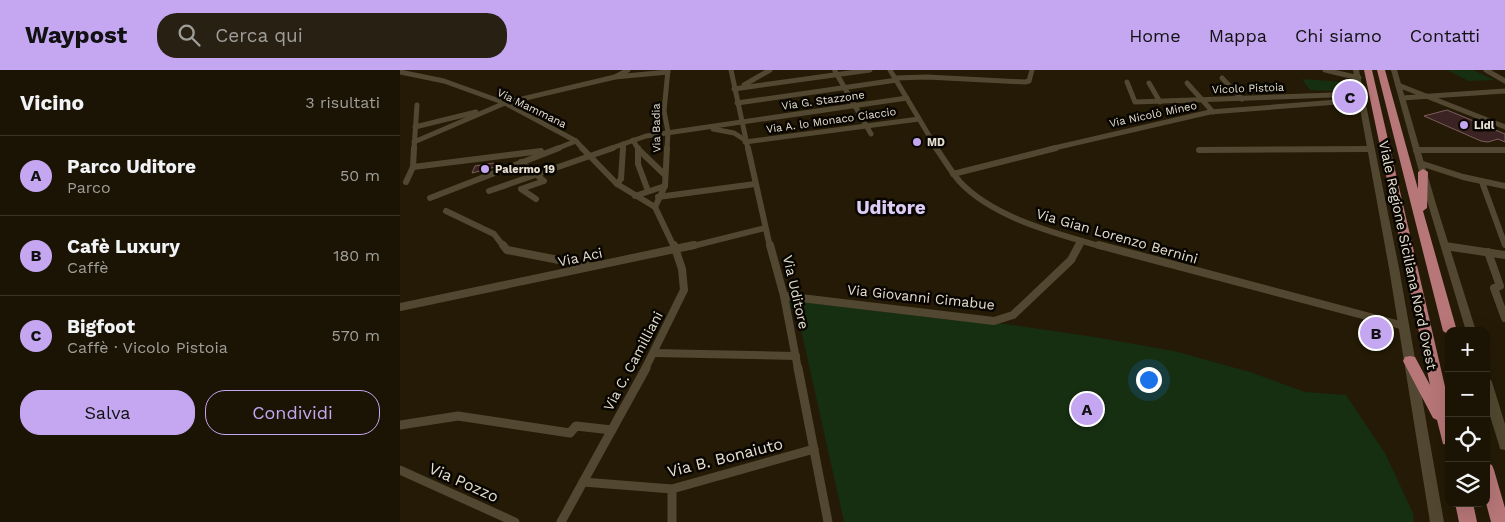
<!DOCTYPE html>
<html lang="it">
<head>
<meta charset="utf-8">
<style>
	:root { --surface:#1b1404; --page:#282113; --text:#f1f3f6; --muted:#a09e9a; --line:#393326; --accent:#c5a7f1 }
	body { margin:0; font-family:"Work Sans",sans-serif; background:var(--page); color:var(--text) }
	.controls { position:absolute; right:15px; bottom:15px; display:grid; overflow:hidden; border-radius:10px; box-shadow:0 5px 20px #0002 }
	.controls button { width:45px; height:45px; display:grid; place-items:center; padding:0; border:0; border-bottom:1px solid var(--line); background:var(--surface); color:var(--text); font:25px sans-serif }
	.you { position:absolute; left:748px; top:309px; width:18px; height:18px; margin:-12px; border:4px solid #fff; border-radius:50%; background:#1a73e8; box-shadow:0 0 0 8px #1a73e833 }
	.badge { display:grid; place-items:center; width:32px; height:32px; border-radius:50%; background:var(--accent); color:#111; font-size:16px; font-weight:700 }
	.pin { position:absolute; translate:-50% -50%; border:2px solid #fff; box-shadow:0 1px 5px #0006 }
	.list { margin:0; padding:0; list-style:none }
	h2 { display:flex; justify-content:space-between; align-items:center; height:65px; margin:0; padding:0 20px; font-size:21px }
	h2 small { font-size:16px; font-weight:400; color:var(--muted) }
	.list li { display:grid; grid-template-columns:32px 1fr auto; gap:15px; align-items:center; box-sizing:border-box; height:80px; padding:0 20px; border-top:1px solid var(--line) }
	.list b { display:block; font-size:19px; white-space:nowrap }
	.list p { margin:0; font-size:16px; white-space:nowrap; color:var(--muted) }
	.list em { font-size:16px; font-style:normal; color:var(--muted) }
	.actions { display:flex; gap:10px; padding:15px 20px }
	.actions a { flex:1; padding:11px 0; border:1px solid var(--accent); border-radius:20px; text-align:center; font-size:18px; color:var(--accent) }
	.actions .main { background:var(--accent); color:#111 }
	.icon { flex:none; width:28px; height:28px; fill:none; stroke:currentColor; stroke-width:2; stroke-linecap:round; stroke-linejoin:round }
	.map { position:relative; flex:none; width:1105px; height:452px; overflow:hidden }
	header { display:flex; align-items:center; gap:30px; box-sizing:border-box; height:70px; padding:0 25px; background:var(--accent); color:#111 }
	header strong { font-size:24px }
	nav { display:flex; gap:28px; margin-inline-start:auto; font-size:18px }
	.search { width:350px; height:45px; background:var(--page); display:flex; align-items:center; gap:12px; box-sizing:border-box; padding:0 18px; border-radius:20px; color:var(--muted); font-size:19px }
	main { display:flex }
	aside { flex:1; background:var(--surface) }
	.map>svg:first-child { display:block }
	.green { fill:#172f11 }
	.building { fill:#3c2323; stroke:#7b5e5d }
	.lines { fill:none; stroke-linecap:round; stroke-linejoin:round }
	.minor-far3 { stroke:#524831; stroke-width:5 }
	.minor-far2 { stroke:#524831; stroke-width:6 }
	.minor-far1 { stroke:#524831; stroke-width:8 }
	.minor { stroke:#524831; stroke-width:9 }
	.tertiary { fill:#524831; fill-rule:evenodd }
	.primary { fill:#b77678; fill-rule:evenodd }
	.poi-dot { fill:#c5a7f1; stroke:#090601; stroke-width:2 }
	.labels { text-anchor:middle; stroke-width:5; stroke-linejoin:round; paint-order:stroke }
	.far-street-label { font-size:11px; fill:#e6e0d3; stroke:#090601 }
	.far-poi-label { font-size:11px; font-weight:bold; fill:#e6e0d3; stroke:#090601; text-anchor:start }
	.street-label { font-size:14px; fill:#e6e0d3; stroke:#090601 }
	.near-street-label { font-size:16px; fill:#e6e0d3; stroke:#090601 }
	.district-label { font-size:19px; font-weight:bold; fill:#ddcdf7; stroke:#090601 }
</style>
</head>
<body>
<header>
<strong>Waypost</strong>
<div class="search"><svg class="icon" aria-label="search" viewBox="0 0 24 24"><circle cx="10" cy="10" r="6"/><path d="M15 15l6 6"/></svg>Cerca qui</div>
<nav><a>Home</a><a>Mappa</a><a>Chi siamo</a><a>Contatti</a></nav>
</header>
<main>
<aside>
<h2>Vicino<small>3 risultati</small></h2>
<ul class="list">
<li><span class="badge">A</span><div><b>Parco Uditore</b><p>Parco</p></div><em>50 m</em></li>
<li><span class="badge">B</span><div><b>Cafè Luxury</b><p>Caffè</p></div><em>180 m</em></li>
<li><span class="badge">C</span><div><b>Bigfoot</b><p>Caffè · Vicolo Pistoia</p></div><em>570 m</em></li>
</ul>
<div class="actions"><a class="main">Salva</a><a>Condividi</a></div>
</aside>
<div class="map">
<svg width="1105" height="452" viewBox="0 0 1105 452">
	<rect width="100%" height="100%" fill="#241a05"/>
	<!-- green -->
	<g class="green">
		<polygon points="1047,0 1073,0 1094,10 1069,11"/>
		<polygon points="902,9 944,12 953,22 910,20"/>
		<polygon points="388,230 542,249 606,254 694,267 774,281 850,302 905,322 946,325 985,383 1013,443 1014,452 444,452 402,264"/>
	</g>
	<!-- building -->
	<g class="building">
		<polygon points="1047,40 1105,64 1105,72 1098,69 1088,72 1081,71 1024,46"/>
		<polygon points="94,93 95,97 72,103 75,96"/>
	</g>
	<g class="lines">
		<!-- minor-far3 -->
		<g class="minor-far3">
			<polyline points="228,0 215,7 268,2"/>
			<polyline points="331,0 348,79"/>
			<polyline points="490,0 537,79"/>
			<polyline points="925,0 959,8"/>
			<polyline points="1086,0 1105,11"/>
			<polyline points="435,1 471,64"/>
			<polyline points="0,2 44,11 105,33 176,71 183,79"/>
			<polyline points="495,8 527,7 625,12 629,11 632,0"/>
			<polyline points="822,8 842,29"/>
			<polyline points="727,12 735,32 961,24"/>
			<polyline points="749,13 760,32"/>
			<polyline points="787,13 813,42"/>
			<polyline points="344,15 370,0"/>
			<polyline points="998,15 1105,57"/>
			<polyline points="334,19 470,0"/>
			<polyline points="1002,28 1105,21"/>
			<polyline points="337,33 497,10"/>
			<polyline points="15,57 76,42"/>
			<polyline points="313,59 334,63 345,70"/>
			<polyline points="233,70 238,79"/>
			<polyline points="14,72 105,33 215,7"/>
			<polyline points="345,72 519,49"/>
			<polyline points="14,79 17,35"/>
			<polyline points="156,79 176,71"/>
			<polyline points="209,79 246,66 507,28"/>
			<polyline points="223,79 223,74"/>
			<polyline points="267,79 268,62 264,41 268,0"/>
			<polyline points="650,79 810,42 963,30"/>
		</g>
		<!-- minor-far2 -->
		<g class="minor-far2">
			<polyline points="182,78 217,114 255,137"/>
			<polyline points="238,78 238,94 248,121"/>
			<polyline points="348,78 370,177"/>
			<path d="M536,78C544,89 551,102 560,112C594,148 657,164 703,177"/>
			<polyline points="239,80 265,105"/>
			<polyline points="799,80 971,79"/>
			<polyline points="1016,80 1105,80"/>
			<polyline points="121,92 144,111 121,119 136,129"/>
			<polyline points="1020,93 1063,107 1105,116"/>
			<polyline points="13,97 141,81"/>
			<polyline points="553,104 656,78"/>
			<polyline points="6,112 13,97 14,78"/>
			<polyline points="1082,112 1105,175"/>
			<polyline points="217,114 221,109 223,78"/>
			<polyline points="89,121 213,78"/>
			<polyline points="235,126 265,116"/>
			<polyline points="258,127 355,114"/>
			<polyline points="30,128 159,78"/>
			<polyline points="255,137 265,116 267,78"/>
			<polyline points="255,137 274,177"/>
			<polyline points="46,141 94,164 104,177"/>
			<polyline points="1045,176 1049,177"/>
			<polyline points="289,177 365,158"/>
			<polyline points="679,177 682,171"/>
		</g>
		<!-- minor-far1 -->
		<g class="minor-far1">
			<polyline points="103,175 107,180 190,196"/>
			<polyline points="370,175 384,226 398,299"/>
			<polyline points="699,175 1004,256"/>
			<polyline points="1045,176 1105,185"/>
			<polyline points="1088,182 1100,216 1094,218 1105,248"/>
			<polyline points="384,226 594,251 613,245 671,190 679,175"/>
			<polyline points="0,237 294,175"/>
			<polyline points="254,283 396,286"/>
			<polyline points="245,299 284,220 282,199 274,175"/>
		</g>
		<!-- minor -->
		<g class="minor">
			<polyline points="398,298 428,452"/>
			<polyline points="0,355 58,346 170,363 176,356 212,360"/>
			<polyline points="0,400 115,452"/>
			<polyline points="183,412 272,419 414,379"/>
			<polyline points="272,419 272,452"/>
			<polyline points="161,452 246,298"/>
		</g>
		<!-- tertiary -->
		<g class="tertiary">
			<polygon points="953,0 959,0 999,198 1044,452 1030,452 989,198"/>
			<polygon points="991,0 997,0 1036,134 1076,261 1066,261 1028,134"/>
			<polygon points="1086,308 1090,309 1092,312 1105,354 1105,380 1100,379 1099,375 1086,333"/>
		</g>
		<!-- primary -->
		<g class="primary">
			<polygon points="964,0 972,0 1049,334 1049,375 1043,374 1037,350 1033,348 1003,291 1005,287 1010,286 1015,287 1030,315"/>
			<polygon points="977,0 985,0 1018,119 1018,102 1023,99 1028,102 1027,138 1023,141 1057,261 1049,261 1049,265 1043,261"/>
			<polygon points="1086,393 1092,395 1094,400 1105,438 1105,452 1091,452 1086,433"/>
			<polygon points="1055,433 1073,433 1077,452 1059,452"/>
		</g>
	</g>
	<!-- markers -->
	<g class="poi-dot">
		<circle cx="1064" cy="55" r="5"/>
		<circle cx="517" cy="72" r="5"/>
		<circle cx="85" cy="99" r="5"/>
	</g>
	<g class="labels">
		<!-- far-street labels -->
		<g class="far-street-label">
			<text transform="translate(848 18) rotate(-2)" y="4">Vicolo Pistoia</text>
			<text transform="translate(423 30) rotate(-8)" y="4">Via G. Stazzone</text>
			<text transform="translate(132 38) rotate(26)" y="4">Via Mammana</text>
			<text transform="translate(753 44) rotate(-12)" y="4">Via Nicolò Mineo</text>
			<text transform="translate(431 50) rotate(-8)" y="4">Via A. lo Monaco Ciaccio</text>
			<text transform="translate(256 58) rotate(-91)" y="4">Via Badia</text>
		</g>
		<!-- far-poi labels -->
		<g class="far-poi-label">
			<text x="1074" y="59">Lidl</text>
			<text x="527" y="76">MD</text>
			<text x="95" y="103">Palermo 19</text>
		</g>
		<!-- street labels -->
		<g class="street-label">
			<text transform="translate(717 166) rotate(16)" y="5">Via Gian Lorenzo Bernini</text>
			<text transform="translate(1008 185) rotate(78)" y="5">Viale Regione Siciliana Nord Ovest</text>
			<text transform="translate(180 187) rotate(-12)" y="5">Via Aci</text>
			<text transform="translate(396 222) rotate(77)" y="5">Via Uditore</text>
			<text transform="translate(521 227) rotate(6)" y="5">Via Giovanni Cimabue</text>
			<text transform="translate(233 291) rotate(-62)" y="5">Via C. Camilliani</text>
		</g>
		<!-- near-street labels -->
		<g class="near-street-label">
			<text transform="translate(325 387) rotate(-14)" y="6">Via B. Bonaiuto</text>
			<text transform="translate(64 412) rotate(24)" y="6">Via Pozzo</text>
		</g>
		<!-- district labels -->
		<g class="district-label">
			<text x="491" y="144">Uditore</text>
		</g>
	</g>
</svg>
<div class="controls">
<button>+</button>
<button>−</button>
<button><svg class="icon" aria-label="locate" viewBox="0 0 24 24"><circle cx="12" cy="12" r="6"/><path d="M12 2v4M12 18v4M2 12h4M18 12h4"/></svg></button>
<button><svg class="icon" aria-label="layers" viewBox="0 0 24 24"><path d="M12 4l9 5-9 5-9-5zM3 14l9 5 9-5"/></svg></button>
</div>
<div class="you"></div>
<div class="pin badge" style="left:687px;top:339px">A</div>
<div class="pin badge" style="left:976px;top:263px">B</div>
<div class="pin badge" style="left:950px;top:27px">C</div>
</div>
</main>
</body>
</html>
